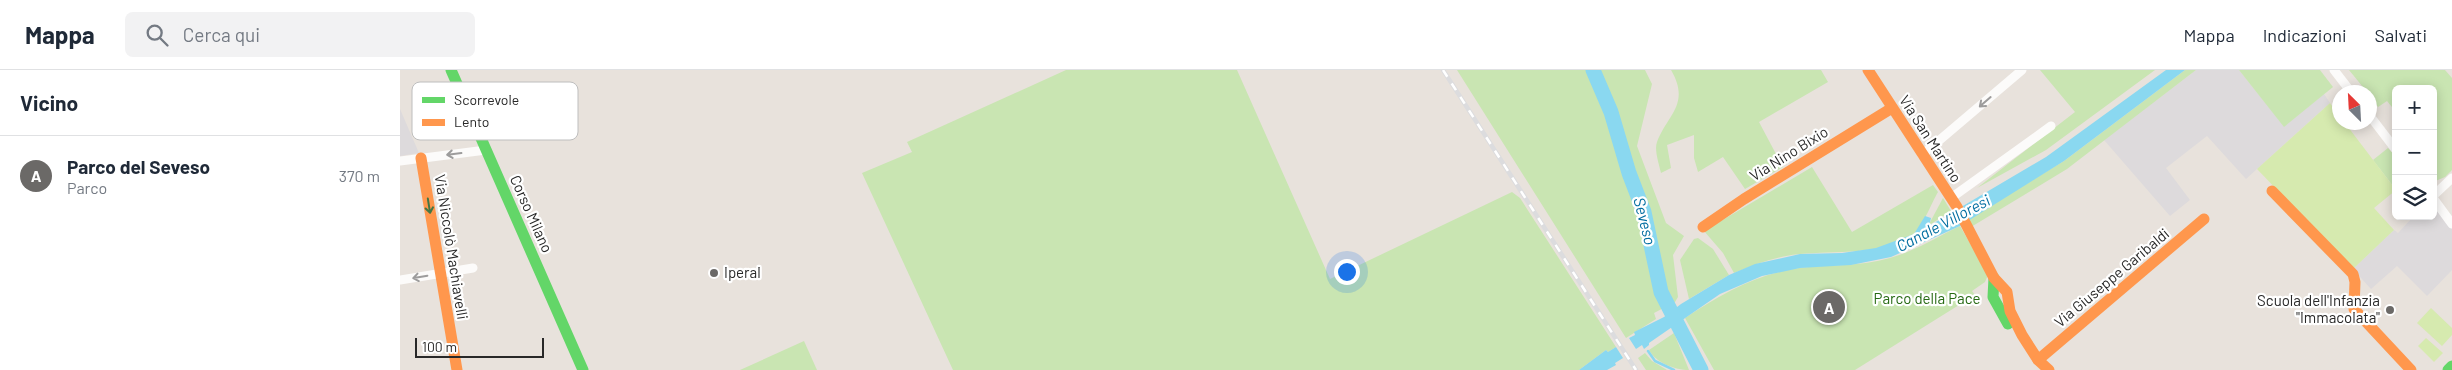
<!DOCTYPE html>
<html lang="it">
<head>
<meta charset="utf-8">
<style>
	:root { --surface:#fff; --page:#f2f2f3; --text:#1f2937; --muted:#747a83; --line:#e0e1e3; --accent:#6b6967 }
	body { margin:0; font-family:Barlow,sans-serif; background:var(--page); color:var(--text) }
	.controls { position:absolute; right:15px; top:15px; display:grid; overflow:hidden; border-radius:8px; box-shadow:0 2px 12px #0003 }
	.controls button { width:45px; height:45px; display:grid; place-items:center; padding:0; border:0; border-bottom:1px solid var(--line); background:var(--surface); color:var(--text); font:25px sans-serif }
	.compass { position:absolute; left:1932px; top:15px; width:45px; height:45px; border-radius:50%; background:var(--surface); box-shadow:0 2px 12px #0003; rotate:336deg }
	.scale { position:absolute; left:15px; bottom:12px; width:129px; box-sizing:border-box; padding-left:5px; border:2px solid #282828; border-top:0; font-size:14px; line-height:18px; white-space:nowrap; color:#282828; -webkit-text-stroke:4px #fff; paint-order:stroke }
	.you { position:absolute; left:946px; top:201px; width:18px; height:18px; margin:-12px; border:4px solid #fff; border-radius:50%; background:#1a73e8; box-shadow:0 0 0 8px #1a73e833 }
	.badge { display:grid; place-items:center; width:32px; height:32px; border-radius:50%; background:var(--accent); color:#fff; font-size:16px; font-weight:700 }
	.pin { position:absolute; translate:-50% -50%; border:2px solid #fff; box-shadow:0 1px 5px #0006 }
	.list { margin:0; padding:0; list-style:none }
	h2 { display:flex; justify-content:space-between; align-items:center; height:65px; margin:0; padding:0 20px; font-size:21px }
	h2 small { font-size:16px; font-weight:400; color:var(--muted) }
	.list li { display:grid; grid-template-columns:32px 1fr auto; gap:15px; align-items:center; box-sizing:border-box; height:80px; padding:0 20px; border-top:1px solid var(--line) }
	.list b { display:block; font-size:19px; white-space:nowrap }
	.list p { margin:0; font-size:16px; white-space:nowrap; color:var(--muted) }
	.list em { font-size:16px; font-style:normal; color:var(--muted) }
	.icon { flex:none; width:28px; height:28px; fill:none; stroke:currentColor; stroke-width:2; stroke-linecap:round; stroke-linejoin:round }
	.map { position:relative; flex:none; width:2052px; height:300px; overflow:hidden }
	header { display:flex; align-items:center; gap:30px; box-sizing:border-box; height:70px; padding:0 25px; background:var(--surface); border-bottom:1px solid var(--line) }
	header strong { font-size:24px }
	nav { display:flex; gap:28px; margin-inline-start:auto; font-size:18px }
	.search { width:350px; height:45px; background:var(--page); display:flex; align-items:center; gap:12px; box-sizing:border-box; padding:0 18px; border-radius:8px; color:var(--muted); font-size:19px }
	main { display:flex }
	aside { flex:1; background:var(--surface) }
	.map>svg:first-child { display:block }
	.industrial { fill:#dddadc }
	.green { fill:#c9e5b2 }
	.pitch { fill:#d6eaaf }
	.water { fill:#8ad8f0 }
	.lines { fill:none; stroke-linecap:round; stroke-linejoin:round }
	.stream { stroke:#8ad8f0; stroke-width:2.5 }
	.river { stroke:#8ad8f0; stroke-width:15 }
	.street { stroke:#fcfbfa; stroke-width:9 }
	.fast { stroke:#63d668; stroke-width:11 }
	.slow { stroke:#ff974d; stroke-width:11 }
	.rail-casing { stroke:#dcdcde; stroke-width:4.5 }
	.rail { stroke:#fff; stroke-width:2.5; stroke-dasharray:8; stroke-linecap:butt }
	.oneway { stroke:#9d9c9c }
	.oneway2 { stroke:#437645 }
	.poi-dot { fill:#6b6967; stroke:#fff; stroke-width:2 }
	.labels { text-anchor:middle; stroke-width:4.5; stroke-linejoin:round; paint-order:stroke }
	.street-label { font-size:15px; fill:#282828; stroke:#fff }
	.poi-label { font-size:15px; fill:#282828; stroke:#fff; text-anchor:start }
	.park-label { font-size:15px; fill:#276a14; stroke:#fff }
	.water-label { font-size:16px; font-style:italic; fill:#036ea1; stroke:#fff }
	.key { fill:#fff; stroke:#bebebe; stroke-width:1 }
	.key-label { font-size:14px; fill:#282828 }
</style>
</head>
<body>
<header>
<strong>Mappa</strong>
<div class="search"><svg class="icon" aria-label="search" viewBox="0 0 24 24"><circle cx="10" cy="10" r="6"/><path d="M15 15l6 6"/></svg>Cerca qui</div>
<nav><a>Mappa</a><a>Indicazioni</a><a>Salvati</a></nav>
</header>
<main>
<aside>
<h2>Vicino<small></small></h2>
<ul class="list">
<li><span class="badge">A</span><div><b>Parco del Seveso</b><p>Parco</p></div><em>370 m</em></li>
</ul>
</aside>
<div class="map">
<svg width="2052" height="300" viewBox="0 0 2052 300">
	<rect width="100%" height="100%" fill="#e8e2dc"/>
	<!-- industrial -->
	<g class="industrial">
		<polygon points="1796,0 1839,0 1884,56 1924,24 1930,33 1846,109 1807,66 1766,98 1790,130 1770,146 1704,70"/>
		<polygon points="0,39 19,83 0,86"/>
		<polygon points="2033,128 2052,153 2052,200 2027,226 1997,196 1971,219 1953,199 1994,160 1998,163 2014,146 2033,146"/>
	</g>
	<!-- green -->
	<g class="green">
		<polygon points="666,0 837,0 930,209 1112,122 1120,128 1216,277 1208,282 1206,280 1179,300 553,300 462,103 512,82 507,72"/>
		<polygon points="1057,0 1245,0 1252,14 1237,76 1266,153 1284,166 1273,185 1278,227 1275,232 1254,243 1256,249 1226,268"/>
		<path d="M1271,0H1421L1428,12L1359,52L1383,97L1345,119L1323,87L1298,102L1294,88V65L1267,75L1271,98L1261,103C1259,94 1254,80 1257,72C1267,45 1291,34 1271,0Z"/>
		<polygon points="1640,0 1755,0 1646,80 1577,118 1675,42"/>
		<polygon points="1785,0 1796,0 1667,99 1571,157 1568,149 1664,91"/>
		<polygon points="1839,0 1920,0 1933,17 1884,57"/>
		<polygon points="1949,0 2045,0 2052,8 2052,100 2045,107 2033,112 2033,19 1996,19 1996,42 1987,31 1978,37 1970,26 1970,22 1967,22"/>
		<polygon points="1988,78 1996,87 1996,120 1973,90"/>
		<path d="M1412,97L1452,162L1533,115L1538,122C1532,132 1522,158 1513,165C1485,185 1433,181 1400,184C1377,186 1356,194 1334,203L1323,183L1304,161Z"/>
		<polygon points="1543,128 1551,141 1528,156"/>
		<path d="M1560,156L1588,205L1585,212L1572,221L1575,225L1455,300H1314L1285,248C1321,224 1356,204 1399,198C1430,194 1460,197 1490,188C1515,181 1537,167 1560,156Z"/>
		<polygon points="1298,168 1313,179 1329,205 1289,229 1280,190 1294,169"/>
		<path d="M1274,263L1289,300C1275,300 1256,293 1249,280Z"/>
		<polygon points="404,271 417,300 340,300"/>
		<polygon points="1245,283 1252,291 1267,300 1246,300 1238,288"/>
	</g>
	<!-- pitch -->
	<g class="pitch">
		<polygon points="1930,33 1939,46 1940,52 1945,53 1996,120 1974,138 1994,160 1953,199 1857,99"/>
		<polygon points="2031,238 2052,258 2052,265 2042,276 2017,253"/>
		<polygon points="2026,268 2043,283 2034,292 2018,276"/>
	</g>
	<!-- water -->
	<g class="water">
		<polygon points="1766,0 1785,0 1664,91 1560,156 1491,187 1451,195 1400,198 1362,206 1320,224 1249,273 1249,275 1244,279 1242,275 1236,279 1229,268 1235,265 1234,262 1264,247 1281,234 1329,205 1355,194 1400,184 1442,183 1476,178 1514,164 1525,146 1531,148 1529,156 1646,87"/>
		<polygon points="1216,277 1223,288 1215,293 1216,295 1207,300 1179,300 1206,280 1208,282"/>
	</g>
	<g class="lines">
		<!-- stream -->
		<polyline class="stream" points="1248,281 1255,291 1274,300"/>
		<!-- river -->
		<polyline class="river" points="1193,0 1211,42 1229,103 1244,142 1261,222 1301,300"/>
		<!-- street -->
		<g class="street">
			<polyline points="1934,0 1951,22"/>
			<polyline points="1970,46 1996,80"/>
			<polyline points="1522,85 1622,0"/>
			<polyline points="0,91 86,80"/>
			<polyline points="2033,126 2052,108"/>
			<polyline points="1551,128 1651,56"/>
			<polyline points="2033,128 2052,154"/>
			<polyline points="0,210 73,198"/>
		</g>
		<!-- fast -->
		<g class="fast">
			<polyline points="51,0 183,300"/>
			<polyline points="1594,208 1593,227 1608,254"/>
			<polyline points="2048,300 2052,296"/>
		</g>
		<!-- slow -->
		<g class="slow">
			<polyline points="1468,0 1557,137 1594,208 1607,222 1610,241 1622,265 1638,290 1649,300"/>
			<polyline points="21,88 57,300"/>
			<polyline points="1872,121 1953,204 1955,212 1954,239 2011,300"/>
			<polyline points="1303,157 1344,129 1492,38"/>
			<polyline points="1638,290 1804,149"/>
		</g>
		<!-- rail casing -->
		<g class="rail-casing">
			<polyline id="rail" points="1043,0 1236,300"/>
		</g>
		<!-- rail -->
		<use href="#rail" class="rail"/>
	</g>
	<!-- one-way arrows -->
	<defs><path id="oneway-shaft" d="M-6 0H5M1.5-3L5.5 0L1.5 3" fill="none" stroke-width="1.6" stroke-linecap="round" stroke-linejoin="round" transform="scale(1.25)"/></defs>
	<g class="oneway">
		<use href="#oneway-shaft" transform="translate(1585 32) rotate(139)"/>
		<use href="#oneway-shaft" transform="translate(54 84) rotate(173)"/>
		<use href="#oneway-shaft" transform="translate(20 207) rotate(170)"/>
	</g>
	<use class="oneway2" href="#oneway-shaft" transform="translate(29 136) rotate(81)"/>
	<!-- markers -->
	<g class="poi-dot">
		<circle cx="314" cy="203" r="5"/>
		<circle cx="1990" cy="240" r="5"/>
	</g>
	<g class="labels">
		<!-- street labels -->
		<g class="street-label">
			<text transform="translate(1530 69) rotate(57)" y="5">Via San Martino</text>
			<text transform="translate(1389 84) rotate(-32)" y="5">Via Nino Bixio</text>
			<text transform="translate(131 144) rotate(66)" y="5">Corso Milano</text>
			<text transform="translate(51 177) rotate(81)" y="5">Via Niccolò Machiavelli</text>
			<text transform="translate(1712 208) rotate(-40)" y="5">Via Giuseppe Garibaldi</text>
		</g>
		<!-- poi labels -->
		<g class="poi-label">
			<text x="324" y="208">Iperal</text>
			<text x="1980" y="236" text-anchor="end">Scuola dell'Infanzia<tspan x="1980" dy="17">"Immacolata"</tspan></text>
		</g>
		<!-- park labels -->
		<g class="park-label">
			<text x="1527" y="234">Parco della Pace</text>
		</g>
		<!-- water labels -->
		<g class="water-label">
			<text transform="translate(1245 151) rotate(76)" y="6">Seveso</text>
			<text transform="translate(1543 153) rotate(-28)" y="6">Canale Villoresi</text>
		</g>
	</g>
	<!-- legend -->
	<rect x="12" y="12" width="166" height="58" rx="8" class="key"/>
	<rect x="22" y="27" width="23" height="6" fill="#63d668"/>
	<rect x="22" y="49" width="23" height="7" fill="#ff974d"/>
	<g class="key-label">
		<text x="54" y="35">Scorrevole</text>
		<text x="54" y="57">Lento</text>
	</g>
</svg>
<div class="controls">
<button>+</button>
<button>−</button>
<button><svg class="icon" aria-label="layers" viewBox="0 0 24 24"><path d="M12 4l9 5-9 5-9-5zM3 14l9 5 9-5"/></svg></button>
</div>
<svg class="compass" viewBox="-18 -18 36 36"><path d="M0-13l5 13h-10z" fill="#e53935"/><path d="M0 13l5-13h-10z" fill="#747a83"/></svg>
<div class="scale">100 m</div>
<div class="you"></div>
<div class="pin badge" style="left:1429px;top:237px">A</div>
</div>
</main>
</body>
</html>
